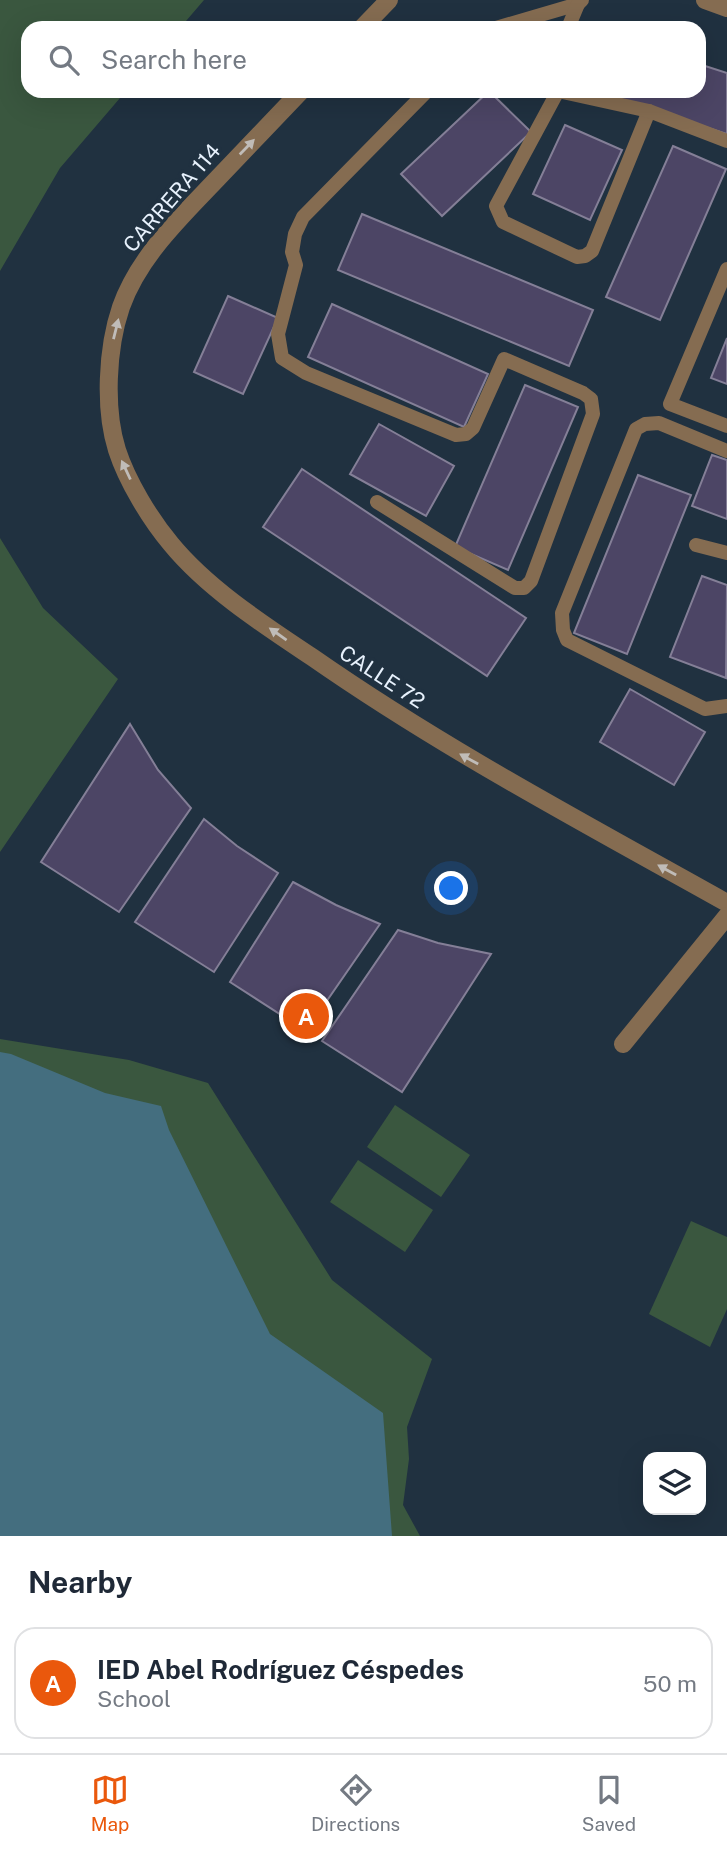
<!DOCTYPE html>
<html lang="en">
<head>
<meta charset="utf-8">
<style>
	:root { --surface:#fff; --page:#f6f6f7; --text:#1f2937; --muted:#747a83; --line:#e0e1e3; --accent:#ea580c }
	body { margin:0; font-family:"Public Sans",sans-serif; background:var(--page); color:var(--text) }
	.controls { position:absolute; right:21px; bottom:21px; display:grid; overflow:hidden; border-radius:14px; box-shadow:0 7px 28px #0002 }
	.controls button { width:63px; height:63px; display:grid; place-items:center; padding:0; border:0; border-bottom:2px solid var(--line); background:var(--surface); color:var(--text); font:35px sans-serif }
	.you { position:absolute; left:452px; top:889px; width:24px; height:24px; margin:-18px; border:5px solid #fff; border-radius:50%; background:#1a73e8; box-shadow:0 0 0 10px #1a73e833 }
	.badge { display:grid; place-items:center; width:46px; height:46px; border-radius:50%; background:var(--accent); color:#fff; font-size:23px; font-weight:700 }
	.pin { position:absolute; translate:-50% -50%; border:4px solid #fff; box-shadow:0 2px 7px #0006 }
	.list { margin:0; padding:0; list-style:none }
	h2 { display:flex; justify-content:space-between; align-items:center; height:91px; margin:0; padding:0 28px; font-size:30px }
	h2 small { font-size:23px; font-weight:400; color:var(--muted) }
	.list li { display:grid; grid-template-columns:46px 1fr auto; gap:21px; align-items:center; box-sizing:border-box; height:112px; margin:0 14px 14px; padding:0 14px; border:2px solid var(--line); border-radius:21px }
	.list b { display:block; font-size:26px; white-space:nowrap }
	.list p { margin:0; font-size:23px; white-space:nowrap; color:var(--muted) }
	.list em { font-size:23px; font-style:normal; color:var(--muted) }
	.icon { flex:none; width:38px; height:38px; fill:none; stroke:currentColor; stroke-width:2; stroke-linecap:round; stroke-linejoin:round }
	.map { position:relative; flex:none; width:727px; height:1536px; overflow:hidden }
	.search { position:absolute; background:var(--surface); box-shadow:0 7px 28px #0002; left:21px; right:21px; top:21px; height:77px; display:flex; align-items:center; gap:18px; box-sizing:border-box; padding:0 24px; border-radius:21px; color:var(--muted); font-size:26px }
	.sheet { height:217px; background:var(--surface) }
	nav { display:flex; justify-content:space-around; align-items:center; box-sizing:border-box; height:98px; border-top:2px solid var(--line); background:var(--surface); font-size:19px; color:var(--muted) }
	nav a { display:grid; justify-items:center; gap:4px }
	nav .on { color:var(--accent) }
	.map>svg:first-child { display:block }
	.green { fill:#3a573f }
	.water { fill:#446e7f }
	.building { fill:#4c4565; stroke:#847f97; stroke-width:2 }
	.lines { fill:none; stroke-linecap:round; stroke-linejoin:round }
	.service { stroke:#856c51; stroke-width:14 }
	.minor { stroke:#856c51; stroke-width:18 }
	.tertiary { stroke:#856c51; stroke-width:18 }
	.oneway { fill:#c0bcb8 }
	.labels { text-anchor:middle; stroke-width:7; stroke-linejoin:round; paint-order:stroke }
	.street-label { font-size:21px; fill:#e7f1fc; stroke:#203140 }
</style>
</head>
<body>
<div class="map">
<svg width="727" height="1536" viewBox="0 0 727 1536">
	<rect width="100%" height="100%" fill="#203140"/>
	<!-- green -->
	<g class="green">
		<polygon points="0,0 204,0 180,28 28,28 28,91 126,91 60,168 0,271"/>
		<polygon points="0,538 43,608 118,679 0,852"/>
		<polygon points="0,1039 129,1060 208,1083 332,1280 432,1359 407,1427 409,1459 403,1505 420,1536 0,1536"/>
		<polygon points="395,1105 470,1155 441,1197 367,1147"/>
		<polygon points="358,1160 433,1210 405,1252 330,1202"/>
		<polygon points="691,1221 727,1237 727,1309 710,1347 649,1314"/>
	</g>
	<!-- water -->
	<polygon class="water" points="0,1052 11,1054 105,1093 161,1106 169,1130 270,1334 383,1413 392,1536 0,1536"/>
	<!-- building -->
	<g class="building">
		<polygon points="699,64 727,73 727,134 595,91 699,91"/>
		<polygon points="489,91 531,132 442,216 401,174"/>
		<polygon points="565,125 622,150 590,220 533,194"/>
		<polygon points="673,146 726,169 660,320 606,297"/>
		<polygon points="362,214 593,310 569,366 338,270"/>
		<polygon points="228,296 278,318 243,394 194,372"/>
		<polygon points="332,304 488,374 464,427 308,357"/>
		<polygon points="727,338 727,384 711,378"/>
		<polygon points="525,385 578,407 508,570 455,547"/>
		<polygon points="379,424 454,466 426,516 350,474"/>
		<polygon points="712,455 727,460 727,519 692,506"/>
		<polygon points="302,469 526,618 487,676 263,527"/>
		<polygon points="638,475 691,495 627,654 574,633"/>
		<polygon points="702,576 727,585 726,678 670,657"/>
		<polygon points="630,689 705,732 674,785 600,742"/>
		<polygon points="130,724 158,770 191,808 119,912 41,862"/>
		<polygon points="204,819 237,846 278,873 214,972 135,922"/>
		<polygon points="293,882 336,905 380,924 306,1031 230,982"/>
		<polygon points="398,930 438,943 491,954 402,1092 322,1041"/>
	</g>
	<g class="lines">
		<!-- service -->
		<g class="service">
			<polyline points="496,28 578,4 582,0"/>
			<polyline points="568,28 578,4"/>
			<polyline points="558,91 496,206 503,222 577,257 585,256 592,251 649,111"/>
			<polyline points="558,91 649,111 727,141"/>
			<polyline points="727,269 670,404 727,426"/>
			<polyline points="727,451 659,423 645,424 636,429 562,613 563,630 567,640 705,709 727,706"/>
			<polyline points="377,502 515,588 524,588 531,581 593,414 591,399 583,393 504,359 473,428 466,434 456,435 306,373 282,358 278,334 296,265 292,252 295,234 303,217 427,91"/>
			<polyline points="696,545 727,553"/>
		</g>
		<!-- minor -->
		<g class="minor">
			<polyline points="362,28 389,0"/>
			<path d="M301,91C273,120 246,149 218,178C181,217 139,256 121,307C107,348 104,409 117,450C127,481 150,519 171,544C208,589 264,625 312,657C444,749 586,824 727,903"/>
			<polyline points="623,1044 727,916"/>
		</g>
		<!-- tertiary -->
		<polyline class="tertiary" points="705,0 727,8"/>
	</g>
	<!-- one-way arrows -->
	<defs><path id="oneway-solid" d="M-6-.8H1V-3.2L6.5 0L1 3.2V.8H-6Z" transform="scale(1.75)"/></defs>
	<g class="oneway">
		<use href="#oneway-solid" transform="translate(247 147) rotate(-46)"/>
		<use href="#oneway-solid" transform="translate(116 329) rotate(-76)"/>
		<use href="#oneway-solid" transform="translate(126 470) rotate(-115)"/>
		<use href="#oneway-solid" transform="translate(278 634) rotate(-145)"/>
		<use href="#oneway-solid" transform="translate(469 759) rotate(-151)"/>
		<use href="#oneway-solid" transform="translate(667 870) rotate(-151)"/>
	</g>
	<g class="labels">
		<!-- street labels -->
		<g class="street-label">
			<text transform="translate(172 198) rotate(-49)" y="7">CARRERA 114</text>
			<text transform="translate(382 677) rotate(33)" y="7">CALLE 72</text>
		</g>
	</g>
</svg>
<div class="controls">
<button><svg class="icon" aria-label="layers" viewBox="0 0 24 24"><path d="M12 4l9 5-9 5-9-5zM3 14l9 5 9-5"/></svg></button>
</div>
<div class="you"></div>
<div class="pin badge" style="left:306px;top:1016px">A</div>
<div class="search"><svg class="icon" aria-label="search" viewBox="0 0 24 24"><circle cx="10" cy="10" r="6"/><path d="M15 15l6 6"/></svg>Search here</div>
</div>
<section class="sheet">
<h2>Nearby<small></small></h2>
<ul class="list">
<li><span class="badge">A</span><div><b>IED Abel Rodríguez Céspedes</b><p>School</p></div><em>50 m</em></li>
</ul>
</section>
<nav>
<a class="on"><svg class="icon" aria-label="map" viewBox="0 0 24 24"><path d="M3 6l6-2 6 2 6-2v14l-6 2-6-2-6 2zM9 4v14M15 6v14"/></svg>Map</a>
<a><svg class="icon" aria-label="directions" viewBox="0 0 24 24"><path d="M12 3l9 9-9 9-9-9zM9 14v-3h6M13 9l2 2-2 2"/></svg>Directions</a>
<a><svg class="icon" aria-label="saved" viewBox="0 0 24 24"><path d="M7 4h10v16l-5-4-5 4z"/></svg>Saved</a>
</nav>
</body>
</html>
